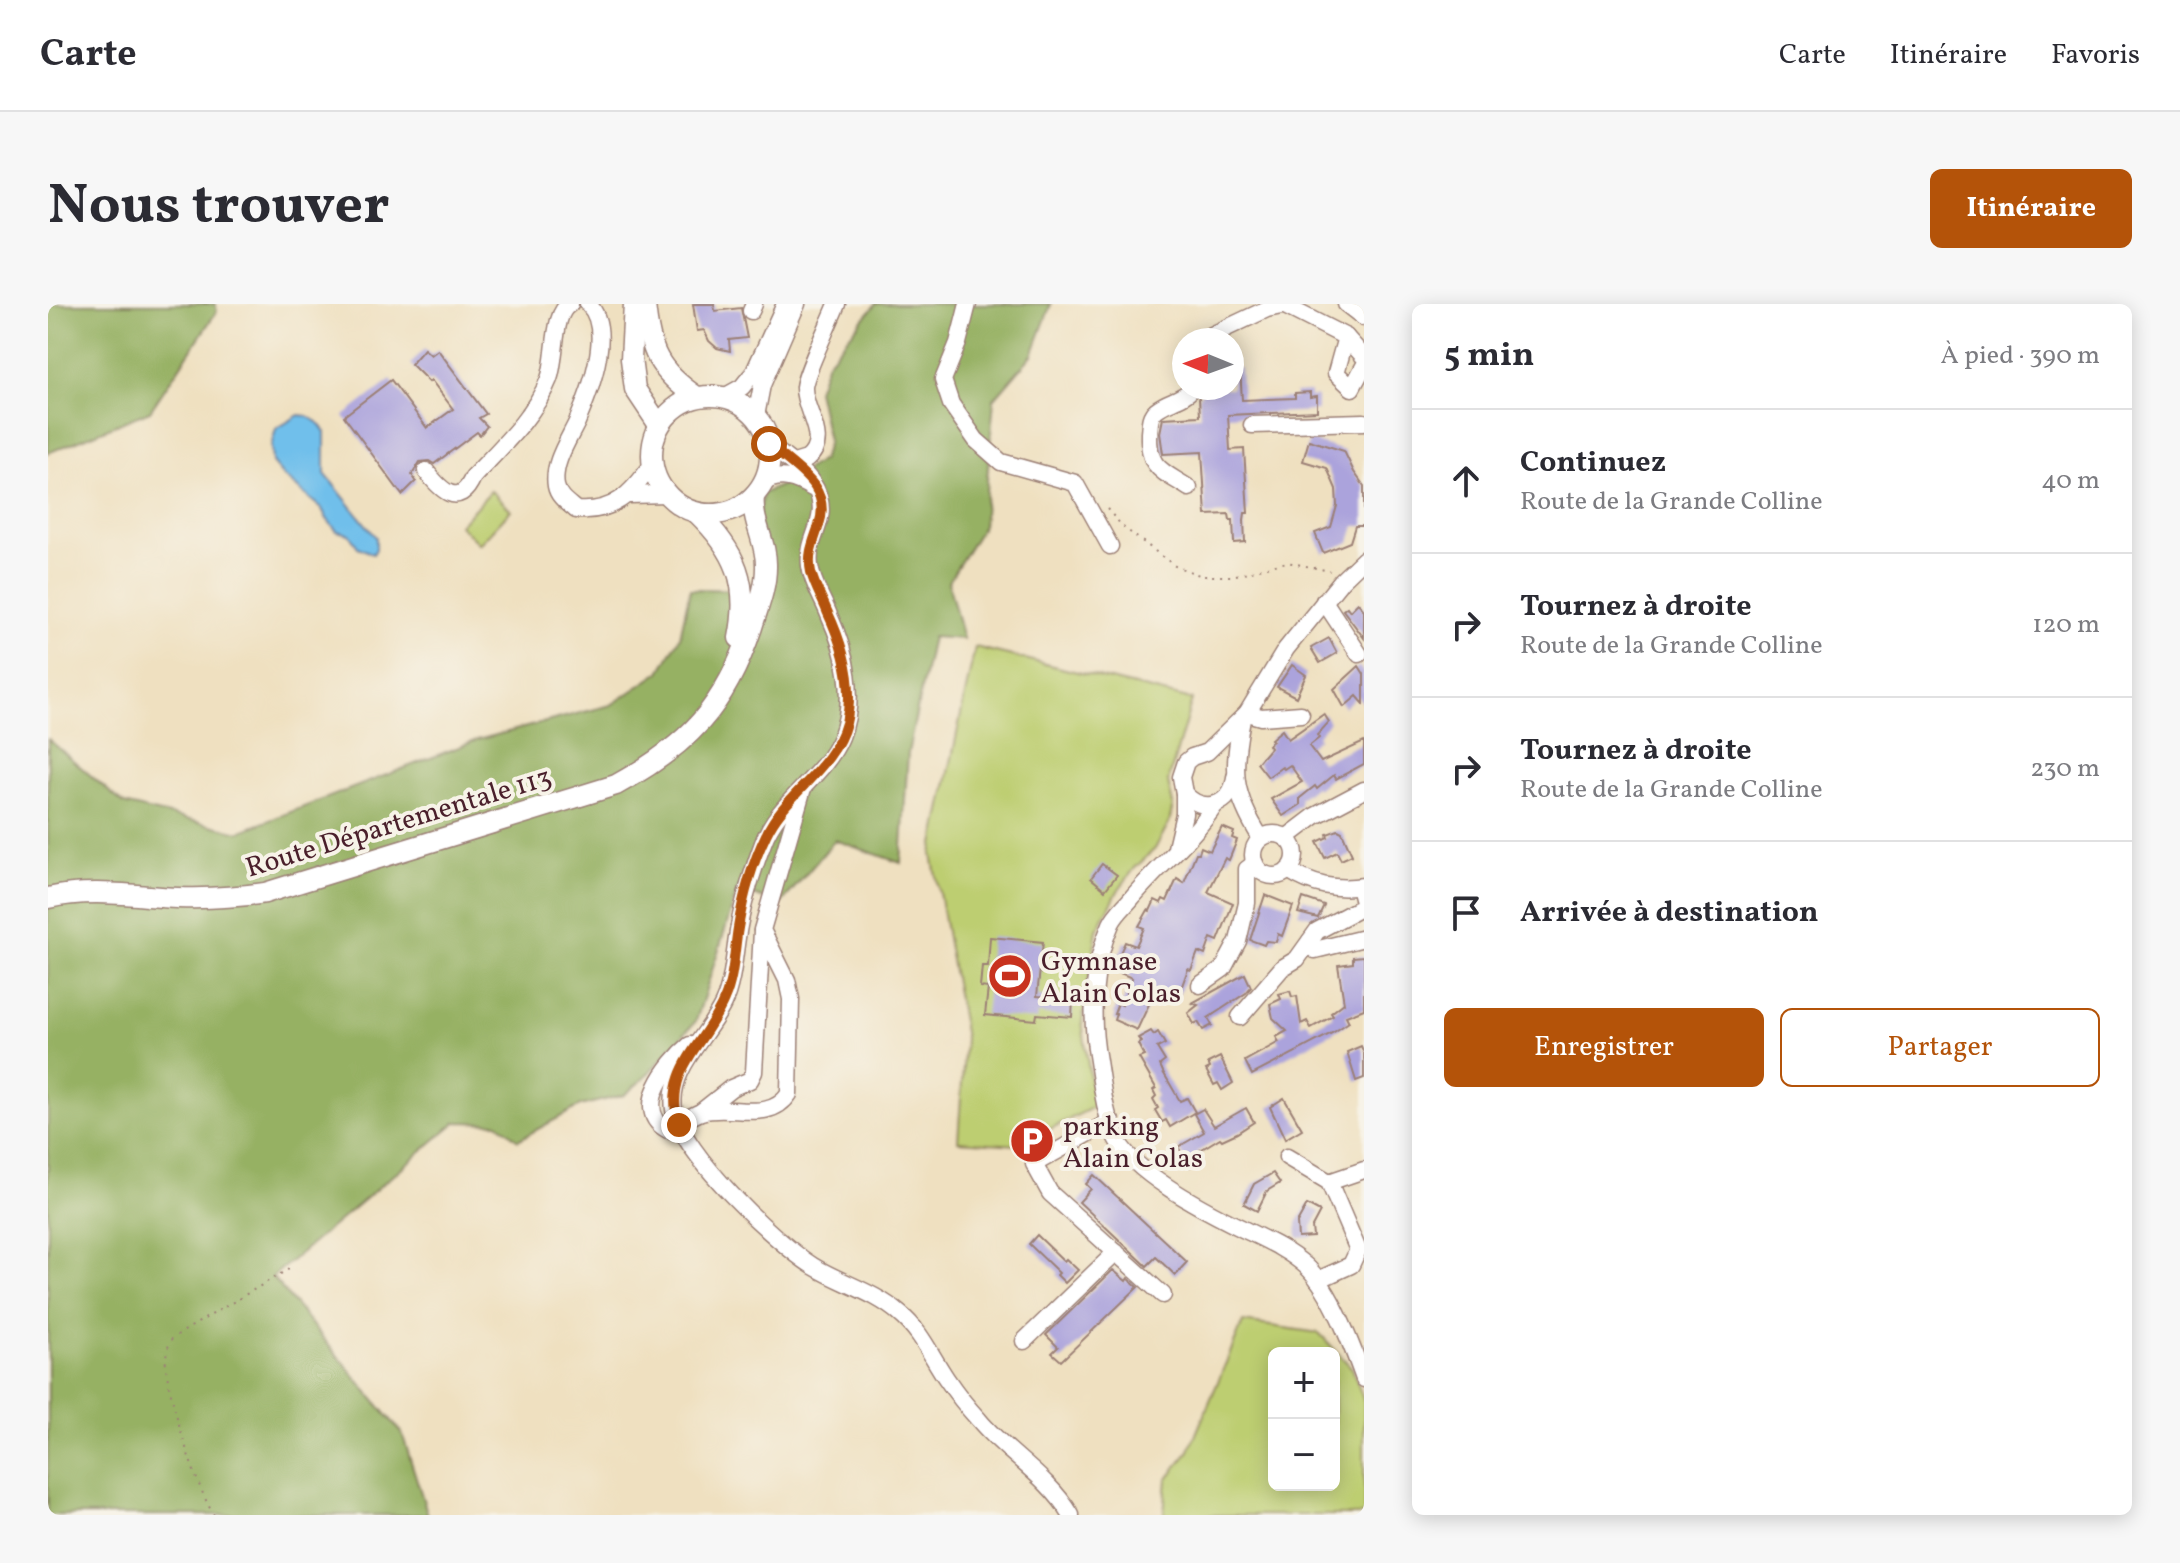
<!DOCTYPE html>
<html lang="fr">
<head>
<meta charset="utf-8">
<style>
	:root { --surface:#fff; --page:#f7f7f7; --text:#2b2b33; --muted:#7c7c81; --line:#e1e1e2; --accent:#b45309 }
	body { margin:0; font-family:Vollkorn,serif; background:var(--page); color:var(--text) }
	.controls { position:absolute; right:24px; bottom:24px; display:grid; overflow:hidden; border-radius:12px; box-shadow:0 4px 20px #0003 }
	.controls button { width:72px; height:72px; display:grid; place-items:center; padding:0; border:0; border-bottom:2px solid var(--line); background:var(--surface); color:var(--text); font:40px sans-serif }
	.compass { position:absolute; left:1124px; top:24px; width:72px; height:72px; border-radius:50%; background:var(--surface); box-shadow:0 4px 20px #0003; rotate:271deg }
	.stop { position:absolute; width:24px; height:24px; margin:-18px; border:6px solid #b45309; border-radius:50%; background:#fff }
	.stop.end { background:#b45309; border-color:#fff; box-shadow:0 2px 8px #0008 }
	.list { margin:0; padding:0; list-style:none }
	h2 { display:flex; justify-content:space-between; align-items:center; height:104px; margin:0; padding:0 32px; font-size:34px }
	h2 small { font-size:26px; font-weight:400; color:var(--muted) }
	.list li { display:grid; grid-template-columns:52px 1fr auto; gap:24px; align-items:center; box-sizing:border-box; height:144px; padding:0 32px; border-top:2px solid var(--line) }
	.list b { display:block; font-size:30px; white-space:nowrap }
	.list p { margin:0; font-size:26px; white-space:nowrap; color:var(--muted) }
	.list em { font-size:26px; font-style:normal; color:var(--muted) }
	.actions { display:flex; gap:16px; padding:24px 32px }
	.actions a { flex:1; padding:18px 0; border:2px solid var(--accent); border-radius:12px; text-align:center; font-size:28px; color:var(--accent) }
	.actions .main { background:var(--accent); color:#fff }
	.icon { flex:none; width:44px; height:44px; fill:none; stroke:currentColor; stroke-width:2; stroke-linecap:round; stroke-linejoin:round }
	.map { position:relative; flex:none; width:1316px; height:1211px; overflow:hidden; border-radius:12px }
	header { display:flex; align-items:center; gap:48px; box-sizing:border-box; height:112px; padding:0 40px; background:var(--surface); border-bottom:2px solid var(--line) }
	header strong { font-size:38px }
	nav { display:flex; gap:44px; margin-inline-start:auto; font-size:28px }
	.intro { display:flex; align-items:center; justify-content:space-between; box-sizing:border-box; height:192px; padding:0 48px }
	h1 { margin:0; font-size:56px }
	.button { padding:20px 36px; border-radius:12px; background:var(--accent); color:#fff; font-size:28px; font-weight:700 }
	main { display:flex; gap:48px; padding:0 48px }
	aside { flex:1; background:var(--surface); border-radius:12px; box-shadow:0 4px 20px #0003 }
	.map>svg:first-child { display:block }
	.green { fill:#bdce71; stroke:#84764e; stroke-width:2; fill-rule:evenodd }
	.forest { fill:#96b163; stroke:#706847; stroke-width:2 }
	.water { fill:#70bfeb; stroke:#5d6f8b; stroke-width:2 }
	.building { fill:#aba3dc }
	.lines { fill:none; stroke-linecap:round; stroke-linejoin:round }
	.minor-casing { stroke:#9c8076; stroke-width:19 }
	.major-casing { stroke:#9c8076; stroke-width:23 }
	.path { stroke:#9c8076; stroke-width:2; stroke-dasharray:2 6; stroke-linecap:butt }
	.minor { stroke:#fff; stroke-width:16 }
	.major { stroke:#fff; stroke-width:20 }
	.route { stroke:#b45309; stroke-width:10 }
	.labels { text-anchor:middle; stroke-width:8; stroke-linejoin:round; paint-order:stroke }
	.street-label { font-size:28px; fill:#4a1f2b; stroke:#f7f3e8 }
	.poi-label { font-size:28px; fill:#4a1f2b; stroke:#f7f3e8; text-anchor:start }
</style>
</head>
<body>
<header>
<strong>Carte</strong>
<nav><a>Carte</a><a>Itinéraire</a><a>Favoris</a></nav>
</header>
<div class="intro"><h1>Nous trouver</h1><a class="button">Itinéraire</a></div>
<main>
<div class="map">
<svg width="1316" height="1211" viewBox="0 0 1316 1211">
	<rect width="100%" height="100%" fill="#f7f3e8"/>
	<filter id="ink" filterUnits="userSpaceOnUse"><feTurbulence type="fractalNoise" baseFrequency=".0125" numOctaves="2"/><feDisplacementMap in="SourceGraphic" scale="16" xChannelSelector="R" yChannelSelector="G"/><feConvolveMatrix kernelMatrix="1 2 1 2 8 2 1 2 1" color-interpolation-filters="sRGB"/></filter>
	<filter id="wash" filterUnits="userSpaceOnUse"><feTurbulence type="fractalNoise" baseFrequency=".006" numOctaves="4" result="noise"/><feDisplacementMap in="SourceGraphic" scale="32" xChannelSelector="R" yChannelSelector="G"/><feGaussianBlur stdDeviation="1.8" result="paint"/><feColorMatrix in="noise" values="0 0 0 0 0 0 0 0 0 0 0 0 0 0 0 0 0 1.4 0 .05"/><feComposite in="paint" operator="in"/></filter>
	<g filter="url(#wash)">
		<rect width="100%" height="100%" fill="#efe0c0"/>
		<!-- green -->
		<g class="green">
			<polygon points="443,187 463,206 431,240 411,221"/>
			<polygon points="927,343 1144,396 1120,478 1125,501 1121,519 1107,545 1087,564 1071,585 1049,626 1034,717 1046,803 970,841 910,837 917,734 884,550"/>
			<path d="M1195,1018L1271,1029L1304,1064L1316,1098V1211H1116L1119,1175L1140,1149ZM1226,1049H1286V1181H1226Z"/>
		</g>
		<!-- forest -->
		<g class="forest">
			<polygon points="0,0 167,0 169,7 102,107 0,149"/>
			<polygon points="828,0 1003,0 984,51 946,95 935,222 900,278 915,335 884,333 860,449 853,559 787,536 732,601 690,585 648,717 595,775 576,791 532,802 470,836 450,819 408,818 224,973 354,1129 380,1211 0,1211 0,435 76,500 191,528 429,436 563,401 612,368 632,333 642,285 719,286 710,212 715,189 734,181 774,156 780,137 769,86 779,58"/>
		</g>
		<!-- water -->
		<polygon class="water" points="251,111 259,112 270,118 277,128 277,170 328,233 328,245 325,250 310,243 301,230 289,227 279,215 274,205 235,172 224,159 223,142 228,125"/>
		<g id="blocks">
			<!-- building -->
			<g class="building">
				<polygon points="645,0 666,0 667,7 693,4 699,34 681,36 682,47 669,44 661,37 656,26 649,27"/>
				<polygon points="376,45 383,51 390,46 438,110 431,114 439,122 432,131 429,128 386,160 381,157 372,158 364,171 368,177 354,191 296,112 343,76 379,124 405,105 383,76 381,78 363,60"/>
				<polygon points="1184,64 1192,64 1194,96 1247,94 1247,89 1262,88 1262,93 1269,92 1269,107 1180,111 1182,146 1196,145 1200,209 1197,209 1196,216 1197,238 1186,239 1185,216 1182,216 1181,210 1158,211 1154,148 1115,150 1112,129 1115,114 1152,112 1151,93 1156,84 1184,84"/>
				<polygon points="1261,136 1296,147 1306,168 1316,182 1316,222 1307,222 1302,238 1275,249 1267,229 1283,223 1289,202 1288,185 1279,164 1255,157"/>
				<polygon points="1310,299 1316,306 1316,334 1295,306 1299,303 1302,307"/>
				<polygon points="1281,334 1289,349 1272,359 1263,344"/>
				<polygon points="1244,361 1258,371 1248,393 1229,383"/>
				<polygon points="1311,362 1316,370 1316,400 1309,392 1296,403 1286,385"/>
				<polygon points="1276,410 1281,418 1269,431 1271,434 1261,442 1273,458 1316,438 1316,460 1288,475 1286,471 1269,485 1267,482 1252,494 1252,501 1235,512 1223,495 1254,478 1242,461 1236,465 1234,463 1220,473 1209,459 1222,444 1220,441 1225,437 1223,435 1234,426 1240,435"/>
				<polygon points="1174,523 1186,528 1184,534 1189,536 1181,556 1177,554 1160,588 1185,599 1170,637 1163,634 1157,651 1150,648 1143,666 1140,665 1130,693 1108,685 1089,726 1066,716 1068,710 1066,710 1070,699 1074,701 1084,674 1072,669 1078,654 1071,651 1077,638 1088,642 1096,624 1091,622 1100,606 1102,607 1107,596 1113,599 1115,595 1119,597 1129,575 1136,579 1148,549 1151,549 1153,543 1162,547"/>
				<polygon points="1290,526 1294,528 1304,551 1293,556 1289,548 1277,554 1269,538 1280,533 1279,530"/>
				<polygon points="1054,560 1069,571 1057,586 1043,574"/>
				<polygon points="1217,591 1245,602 1234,632 1230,630 1228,638 1218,637 1216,641 1202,636"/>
				<polygon points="1255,594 1276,601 1270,614 1250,609"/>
				<polygon points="942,633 995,638 989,692 1025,695 1024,713 989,710 988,716 937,711 940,684 932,683 934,662 940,662"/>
				<polygon points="1316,652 1316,705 1298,712 1301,718 1286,728 1204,771 1197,757 1231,738 1228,733 1239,727 1225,714 1222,700 1233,695 1231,690 1242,687 1244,693 1249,692 1253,720 1259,717 1263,724 1285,712 1283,709 1296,699 1290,661 1305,659 1305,653"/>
				<polygon points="1197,670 1203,683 1198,689 1160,714 1164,721 1155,726 1150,718 1146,720 1140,709 1150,701 1144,699"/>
				<polygon points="1103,727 1106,731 1110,728 1117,740 1109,744 1117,757 1112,761 1115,768 1132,797 1139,794 1147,808 1122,823 1118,816 1114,818 1107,806 1110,804 1105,795 1108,792 1105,786 1108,784 1091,754 1096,752 1090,740 1093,738 1090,734"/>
				<polygon points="1313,742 1316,749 1316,774 1308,777 1299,748"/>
				<polygon points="1172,753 1185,779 1174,786 1170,779 1166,781 1158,766 1162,764 1160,759"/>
				<polygon points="1236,794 1254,825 1237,835 1222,803"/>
				<polygon points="1198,804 1206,818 1189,829 1174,836 1172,834 1149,848 1154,856 1142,863 1130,843 1156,828 1146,810 1155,805 1166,822"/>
				<polygon points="1225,869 1232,879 1219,887 1209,907 1196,900 1206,880"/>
				<polygon points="1046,871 1139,958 1127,971 1108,953 1099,962 1031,898 1043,885 1038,880"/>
				<polygon points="1259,901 1272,908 1264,923 1265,933 1250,934 1249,919"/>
				<polygon points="989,931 1016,957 1018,955 1030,966 1017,979 1009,971 1011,969 981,940"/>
				<polygon points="1065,966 1078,977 1080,974 1090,983 1013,1057 1004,1049 1010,1043 998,1031"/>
			</g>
		</g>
	</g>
	<g filter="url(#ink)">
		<use href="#blocks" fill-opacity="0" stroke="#9c8076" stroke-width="2"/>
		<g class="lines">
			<!-- minor casing -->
			<g class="minor-casing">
				<g id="minor">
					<path d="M540,0C566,25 542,88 529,118C520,137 504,160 508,182C510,193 520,199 528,206C566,209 583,190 604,161"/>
					<polyline points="920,0 910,39 895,76 903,100 928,136 953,158 1027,179 1062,242"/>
					<polyline points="1298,0 1316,14"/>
					<polyline points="1239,3 1298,33 1316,53"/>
					<polyline points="703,7 706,0"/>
					<polyline points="1298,33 1288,69 1304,84 1316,62"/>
					<polyline points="1153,36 1219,5 1243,0"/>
					<polyline points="676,93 694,83 706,68 737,0"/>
					<polyline points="708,112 714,81 749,0"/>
					<polyline points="1204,121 1316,118"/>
					<path d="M721,140C737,156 757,164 768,185C783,217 758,232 762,262C764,279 775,295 781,311C798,348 809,394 793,433C776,474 730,496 715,539C705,566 696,593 691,622C686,647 686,676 675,700C659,734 620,764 626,805C632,848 728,939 765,962C793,979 827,988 852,1010C873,1027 883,1052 898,1074C908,1089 919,1103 931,1116C959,1150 1000,1172 1023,1211"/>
					<path d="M746,159L759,155C783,135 755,107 756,83C757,69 783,16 789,0"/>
					<path d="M378,167C392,185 411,206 425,173C453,143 486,113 501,75C509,54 504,9 522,0"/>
					<path d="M714,180C731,168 748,174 764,184"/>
					<path d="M1141,184C1113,166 1100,165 1101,129C1102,120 1101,112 1108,106C1120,96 1133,97 1145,84"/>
					<polyline points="581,191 618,190"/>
					<polyline points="1276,297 1311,350"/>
					<polyline points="1199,409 1213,413 1253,410"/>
					<path d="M1194,415C1184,466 1184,489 1213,534"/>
					<path d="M1136,489C1155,511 1184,502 1187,473"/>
					<path d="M1167,501C1143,537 1109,563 1082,596C1075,604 1067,611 1063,620C1044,662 1042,713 1050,757C1054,783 1057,811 1068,834C1085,869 1155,905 1189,922C1213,934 1238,944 1258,962C1283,985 1304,1042 1316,1075"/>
					<circle cx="1226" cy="551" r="21"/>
					<polyline points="1238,534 1267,512 1316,486"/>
					<polyline points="1128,544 1136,510 1136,489 1133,473 1138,458 1144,453 1159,448 1199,409 1238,345 1294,276 1316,255"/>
					<path d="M1240,566C1265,582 1287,586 1316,582"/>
					<polyline points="1262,637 1267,646 1316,634"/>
					<polyline points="1152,681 1175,665 1190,637 1199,599 1199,565 1207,559"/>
					<polyline points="1192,713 1234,664 1249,655 1269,627 1316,602 1311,583"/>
					<path d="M642,741C621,758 582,807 620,826C630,821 642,812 653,808C683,799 721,820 741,790L743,695L739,676L714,626L755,484"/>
					<polyline points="654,807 683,784 702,776 706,768 714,627"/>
					<polyline points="1063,817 986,860 1002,889 1115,991"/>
					<polyline points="1239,853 1281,878 1310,946 1303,961 1270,976"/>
					<polyline points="1281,878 1316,866"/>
					<polyline points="976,1037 1068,948"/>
				</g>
			</g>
			<!-- major casing -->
			<g class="major-casing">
				<g id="major">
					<polyline points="586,0 583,55 587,85 611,121"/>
					<path d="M597,0C601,46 610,67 649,93"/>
					<circle cx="663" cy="151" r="59"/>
					<path d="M649,209C688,247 702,279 691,334"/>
					<path d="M0,594C44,584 86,592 130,594C160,595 189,593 217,589L568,481C641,441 677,403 704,323C710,303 718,284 718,263C719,237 703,218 706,192"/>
				</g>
			</g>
			<!-- path -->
			<g class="path">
				<polyline points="1059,205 1075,223 1127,262 1154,272 1184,272 1239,258 1282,267"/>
				<path d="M166,1211C147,1182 123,1099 118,1064C117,1052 119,1044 124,1034L246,962"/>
			</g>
			<!-- minor -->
			<use href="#minor" class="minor"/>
			<!-- major -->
			<use href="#major" class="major"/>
		</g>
	</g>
	<g class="lines" filter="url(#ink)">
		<!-- route -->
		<path class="route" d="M631,821C614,766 657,741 676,696C686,674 686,648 690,624C695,593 704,560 718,531C737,489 786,465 798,419C807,381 795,341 779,307C774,294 766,281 763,268C759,250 766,237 771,221C785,180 743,163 721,140"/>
	</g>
	<!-- icons -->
	<defs>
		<g id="stadium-disc" transform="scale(2.3)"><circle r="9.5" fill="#c8321e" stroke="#f7f3e8"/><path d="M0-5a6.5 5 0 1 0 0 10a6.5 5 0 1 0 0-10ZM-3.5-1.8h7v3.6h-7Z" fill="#fff"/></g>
		<g id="parking-disc" transform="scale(2.3)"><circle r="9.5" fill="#c8321e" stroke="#f7f3e8"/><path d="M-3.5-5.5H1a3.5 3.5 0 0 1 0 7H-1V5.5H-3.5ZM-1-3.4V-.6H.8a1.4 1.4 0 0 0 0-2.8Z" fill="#fff"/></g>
	</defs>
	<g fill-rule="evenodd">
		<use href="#stadium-disc" x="962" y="672"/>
		<use href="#parking-disc" x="984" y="837"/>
	</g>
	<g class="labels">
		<!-- street labels -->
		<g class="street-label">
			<text transform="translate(350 517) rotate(-17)" y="10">Route Départementale 113</text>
		</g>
		<!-- poi labels -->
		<g class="poi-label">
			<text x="993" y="666">Gymnase<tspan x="993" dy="32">Alain Colas</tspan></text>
			<text x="1015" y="831">parking<tspan x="1015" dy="32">Alain Colas</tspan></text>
		</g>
	</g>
</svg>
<div class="controls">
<button>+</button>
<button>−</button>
</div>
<svg class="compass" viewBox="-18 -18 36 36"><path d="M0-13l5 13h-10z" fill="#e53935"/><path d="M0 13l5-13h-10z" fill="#7c7c81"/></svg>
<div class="stop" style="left:721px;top:140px"></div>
<div class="stop end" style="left:631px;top:821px"></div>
</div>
<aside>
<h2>5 min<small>À pied · 390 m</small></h2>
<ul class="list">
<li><svg class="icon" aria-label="ahead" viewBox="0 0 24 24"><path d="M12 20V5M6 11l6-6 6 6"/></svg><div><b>Continuez</b><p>Route de la Grande Colline</p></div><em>40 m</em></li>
<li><svg class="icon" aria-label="right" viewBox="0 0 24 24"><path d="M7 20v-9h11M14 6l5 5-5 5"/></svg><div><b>Tournez à droite</b><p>Route de la Grande Colline</p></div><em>120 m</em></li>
<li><svg class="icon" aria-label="right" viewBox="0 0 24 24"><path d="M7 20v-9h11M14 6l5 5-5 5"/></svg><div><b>Tournez à droite</b><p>Route de la Grande Colline</p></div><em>230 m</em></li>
<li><svg class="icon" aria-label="arrive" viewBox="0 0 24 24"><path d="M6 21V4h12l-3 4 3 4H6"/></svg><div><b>Arrivée à destination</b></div></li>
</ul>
<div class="actions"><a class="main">Enregistrer</a><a>Partager</a></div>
</aside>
</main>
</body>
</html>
